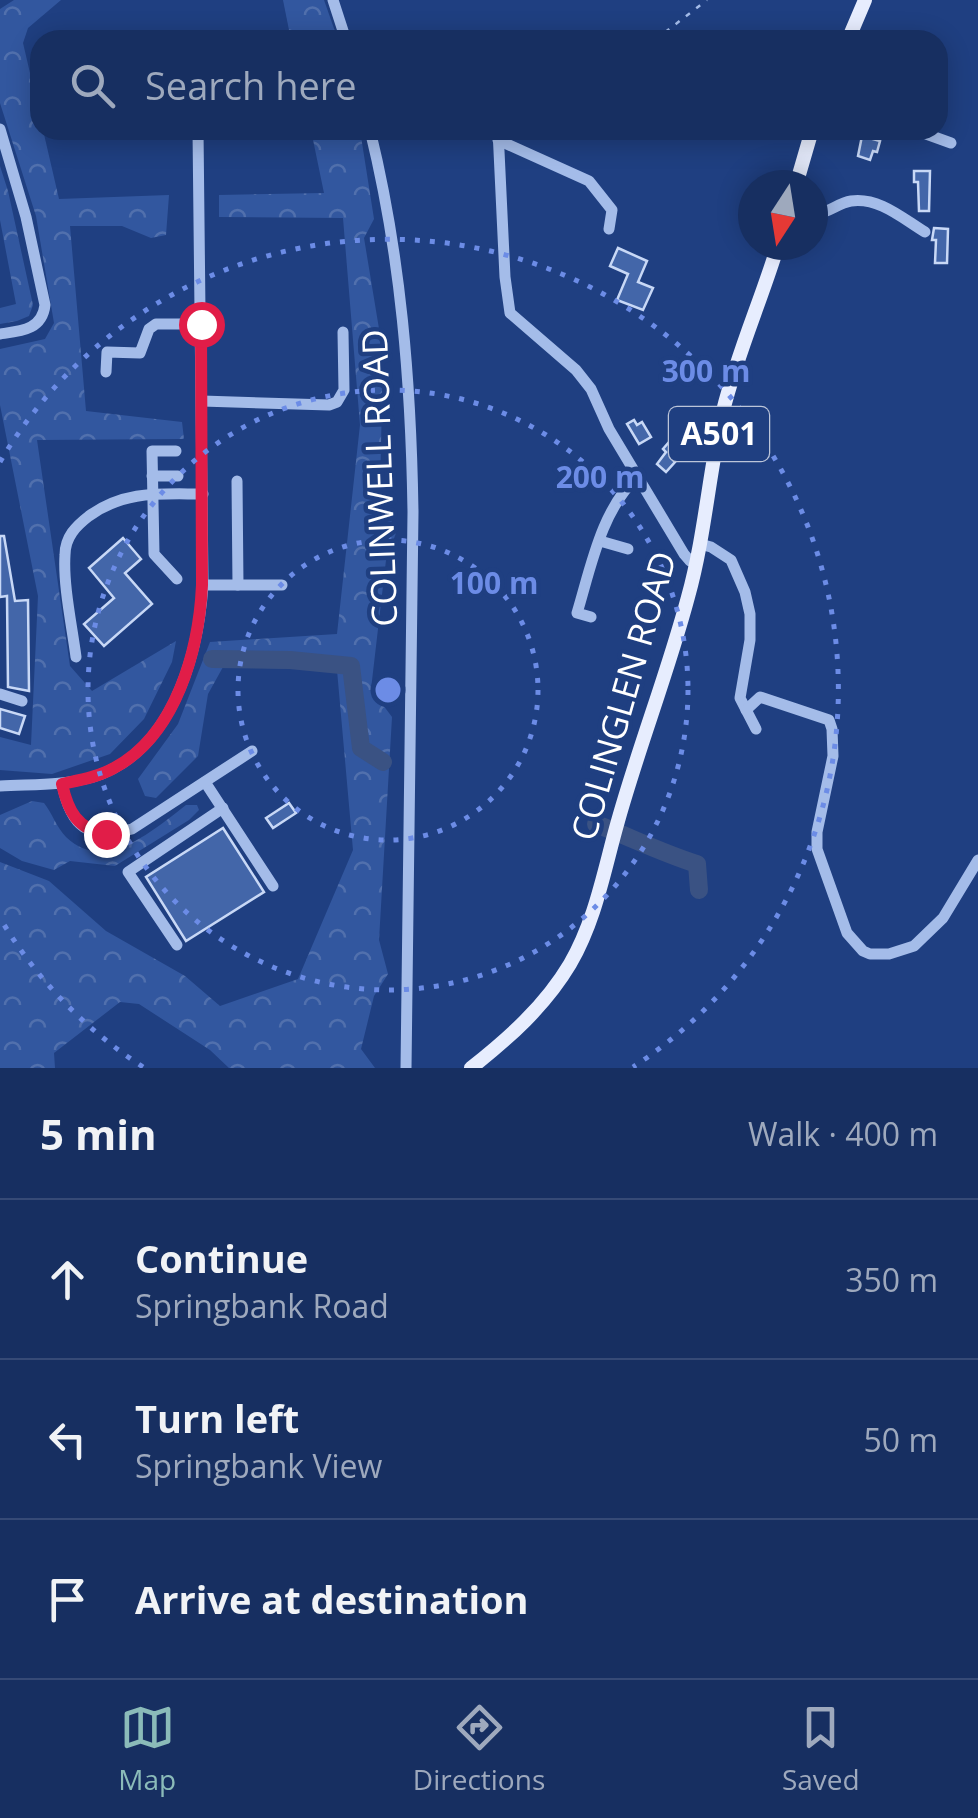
<!DOCTYPE html>
<html lang="en">
<head>
<meta charset="utf-8">
<style>
	:root { --surface:#172f61; --page:#243b6a; --text:#f1f3f6; --muted:#9ea9bd; --line:#364a76; --accent:#8bbbb9 }
	body { margin:0; font-family:"Open Sans",sans-serif; background:var(--page); color:var(--text) }
	.compass { position:absolute; left:738px; top:170px; width:90px; height:90px; border-radius:50%; background:var(--surface); box-shadow:0 5px 25px #0003; rotate:192deg }
	.stop { position:absolute; width:30px; height:30px; margin:-22px; border:8px solid #e11d48; border-radius:50%; background:#fff }
	.stop.end { background:#e11d48; border-color:#fff; box-shadow:0 2px 10px #0008 }
	.list { margin:0; padding:0; list-style:none }
	h2 { display:flex; justify-content:space-between; align-items:center; height:130px; margin:0; padding:0 40px; font-size:42px }
	h2 small { font-size:32px; font-weight:400; color:var(--muted) }
	.list li { display:grid; grid-template-columns:65px 1fr auto; gap:30px; align-items:center; box-sizing:border-box; height:160px; padding:0 40px; border-top:2px solid var(--line) }
	.list b { display:block; font-size:38px; white-space:nowrap }
	.list p { margin:0; font-size:32px; white-space:nowrap; color:var(--muted) }
	.list em { font-size:32px; font-style:normal; color:var(--muted) }
	.icon { flex:none; width:55px; height:55px; fill:none; stroke:currentColor; stroke-width:2; stroke-linecap:round; stroke-linejoin:round }
	.map { position:relative; flex:none; width:978px; height:1068px; overflow:hidden }
	.search { position:absolute; background:var(--surface); box-shadow:0 5px 25px #0003; left:30px; right:30px; top:30px; height:110px; display:flex; align-items:center; gap:25px; box-sizing:border-box; padding:0 35px; border-radius:30px; color:var(--muted); font-size:38px }
	.sheet { height:610px; background:var(--surface) }
	nav { display:flex; justify-content:space-around; align-items:center; box-sizing:border-box; height:140px; border-top:2px solid var(--line); background:var(--surface); font-size:28px; color:var(--muted) }
	nav a { display:grid; justify-items:center; gap:5px }
	nav .on { color:var(--accent) }
	.map>svg:first-child { display:block }
	.forest { fill:url(#forest-crowns) }
	.lines { fill:none; stroke-linecap:round; stroke-linejoin:round }
	.river { stroke:#3a5283; stroke-width:18 }
	.building { fill:#4366a9; stroke:#c8d8f6; stroke-width:2.5 }
	.path { stroke:#a4bce9; stroke-width:2.5; stroke-dasharray:5 8; stroke-linecap:butt }
	.minor { stroke:#a4bce9; stroke-width:11 }
	.major { stroke:#e7edfe; stroke-width:14 }
	.route { stroke:#e11d48; stroke-width:12 }
	.ring { fill:none; stroke:#6c8ce6; stroke-width:5; stroke-dasharray:5 10 }
	.labels { text-anchor:middle; stroke-width:9; stroke-linejoin:round; paint-order:stroke }
	.shield { fill:#1f3f81; stroke:#bcc5d9; stroke-width:2.5 }
	.shield-label { font-size:32px; font-weight:bold; fill:#fff }
	.street-label { font-size:35px; fill:#fff; stroke:#1f3f81 }
	.centre { fill:#6c8ce6; stroke:#1f3f81; stroke-width:5 }
	.ring-label { font-size:30px; text-anchor:middle; font-weight:bold; fill:#6c8ce6; stroke:#1f3f81; stroke-width:9; stroke-linejoin:round; paint-order:stroke }
</style>
</head>
<body>
<div class="map">
<svg width="978" height="1068" viewBox="0 0 978 1068">
	<defs>
		<pattern id="forest-crowns" width="20" height="18" patternUnits="userSpaceOnUse" patternTransform="scale(2.5)"><rect width="20" height="18" fill="#32579f"/><path d="M2 6a3 3 0 1 1 6 0M12 15a3 3 0 1 1 6 0" fill="none" stroke="#5170ad"/></pattern>
	</defs>
	<rect width="100%" height="100%" fill="#1f3f81"/>
	<!-- forest -->
	<g class="forest">
		<polygon points="14,0 61,0 28,28 23,43 40,116 40,130 43,130 59,199 169,195 166,235 151,238 122,226 70,226 86,411 182,422 184,439 37,440 70,666 92,691 176,641 172,662 144,719 110,754 52,774 0,770 0,737 31,745 38,596 0,405 0,349 45,339 54,323 36,216 0,103 0,9"/>
		<polygon points="283,0 324,0 338,40 291,40"/>
		<polygon points="311,130 360,130 374,219 364,238 383,353 380,490 396,533 386,560 371,689 392,717 379,940 388,974 374,996 361,1049 375,1068 229,1068 210,1050 139,1004 120,1002 54,1053 55,1068 0,1068 0,862 49,881 106,931 185,976 220,1006 298,979 353,850 337,670 223,667 208,694 198,756 156,798 145,796 138,779 178,724 210,642 337,634 360,425 343,218 219,217 219,195 324,193"/>
		<polygon points="0,166 8,191 33,305 29,316 17,321 0,324 0,308 16,304 0,220"/>
		<path d="M32,801L44,803C52,813 57,828 66,837C104,874 154,830 186,805H197L199,810L189,820L115,866L70,861L54,870L22,861L0,848V815Z"/>
	</g>
	<g class="lines">
		<!-- river -->
		<g class="river">
			<polyline points="212,659 290,660 351,666 361,748 383,762"/>
			<path d="M596,824C630,837 662,853 697,864L699,890"/>
		</g>
	</g>
	<!-- building -->
	<g class="building">
		<polygon points="862,136 880,141 877,152 873,151 870,160 858,156"/>
		<polygon points="914,171 930,171 929,211 919,211 918,182 914,182"/>
		<polygon points="934,228 948,229 947,263 935,263 936,240 932,240"/>
		<polygon points="618,248 647,261 638,282 653,288 643,310 617,300 628,274 610,266"/>
		<polygon points="634,420 637,425 642,422 651,437 639,444 627,424"/>
		<polygon points="669,442 678,451 671,458 675,462 666,472 657,464 666,452 663,449"/>
		<polygon points="0,536 4,536 15,601 28,600 29,691 8,687 7,596 0,597"/>
		<polygon points="123,538 141,559 125,573 152,604 104,646 84,624 114,598 89,568"/>
		<polygon points="0,709 25,716 19,734 0,728"/>
		<polygon points="289,803 296,813 273,828 266,818"/>
		<polygon points="223,828 264,892 186,941 146,877"/>
	</g>
	<g class="lines">
		<!-- path -->
		<polyline class="path" points="655,40 707,0"/>
		<!-- minor -->
		<g class="minor">
			<polyline points="333,0 346,40"/>
			<path d="M0,129L26,217L45,305C42,330 21,331 0,334"/>
			<path d="M370,130C401,256 411,383 413,512L406,1068"/>
			<polyline points="498,130 505,277 510,313 576,370 591,389 609,429 684,554 690,561 697,562"/>
			<polyline points="915,130 951,143"/>
			<polyline points="498,140 589,181 612,210 609,229"/>
			<path d="M813,215C829,213 838,203 851,201C879,197 902,218 925,232"/>
			<polyline points="106,372 107,352 140,353 149,329 156,324 201,324"/>
			<polyline points="202,401 329,405 337,402 344,390 343,332"/>
			<polyline points="176,451 152,451 154,554 177,579"/>
			<polyline points="152,476 178,476"/>
			<polyline points="237,481 238,585"/>
			<polyline points="600,541 628,549"/>
			<polyline points="700,544 711,547 731,560 745,592 750,614 750,640 740,698 756,729"/>
			<polyline points="203,585 282,585"/>
			<path d="M591,617L577,613C591,567 601,511 637,477"/>
			<path d="M76,657C72,626 63,585 65,555C65,537 76,526 89,516C125,490 160,494 203,494"/>
			<polyline points="0,694 22,701"/>
			<polyline points="746,710 760,697 829,720 832,729 833,756 817,832 817,849 847,933 863,951 870,954 889,954 914,946 943,918 978,860"/>
			<polyline points="205,782 273,886"/>
			<path d="M62,784C71,828 88,840 132,829L252,751"/>
			<path d="M0,786C31,784 62,786 93,777C171,753 198,657 203,585L198,130"/>
			<polyline points="177,945 128,872 223,808"/>
		</g>
		<!-- major -->
		<g class="major">
			<polyline points="848,40 865,0"/>
			<polyline points="796,185 812,130"/>
			<path d="M471,1068C509,1038 545,1006 570,964C596,919 604,870 618,821C639,746 668,672 688,597C705,536 709,472 723,411C737,354 761,301 778,245"/>
		</g>
	</g>
	<g class="lines">
		<!-- route -->
		<path class="route" d="M106,834C77,829 68,811 62,784C80,780 98,777 114,768C176,735 199,650 202,585L201,324"/>
	</g>
	<!-- distance rings -->
	<g class="ring">
		<circle cx="388" cy="690" r="150"/>
		<circle cx="388" cy="690" r="300"/>
		<path d="M143 1067A450 450 0 0 1 0 918M0 462A450 450 0 1 1 633 1067"/>
	</g>
	<g class="labels">
		<!-- shield labels -->
		<rect class="shield" x="669" y="407" width="100" height="54" rx="8"/>
		<g class="shield-label">
			<text x="719" y="445">A501</text>
		</g>
		<!-- street labels -->
		<g class="street-label">
			<text transform="translate(380 478) rotate(-92)" y="12">COLINWELL ROAD</text>
			<text transform="translate(624 696) rotate(-74)" y="12">COLINGLEN ROAD</text>
		</g>
	</g>
	<circle cx="388" cy="690" r="15" class="centre"/>
	<g class="ring-label">
		<text x="706" y="382">300 m</text>
		<text x="600" y="488">200 m</text>
		<text x="494" y="594">100 m</text>
	</g>
</svg>
<svg class="compass" viewBox="-18 -18 36 36"><path d="M0-13l5 13h-10z" fill="#e53935"/><path d="M0 13l5-13h-10z" fill="#9ea9bd"/></svg>
<div class="stop" style="left:201px;top:324px"></div>
<div class="stop end" style="left:106px;top:834px"></div>
<div class="search"><svg class="icon" aria-label="search" viewBox="0 0 24 24"><circle cx="10" cy="10" r="6"/><path d="M15 15l6 6"/></svg>Search here</div>
</div>
<section class="sheet">
<h2>5 min<small>Walk · 400 m</small></h2>
<ul class="list">
<li><svg class="icon" aria-label="ahead" viewBox="0 0 24 24"><path d="M12 20V5M6 11l6-6 6 6"/></svg><div><b>Continue</b><p>Springbank Road</p></div><em>350 m</em></li>
<li><svg class="icon" aria-label="left" viewBox="0 0 24 24"><path d="M17 20v-9H6M10 6l-5 5 5 5"/></svg><div><b>Turn left</b><p>Springbank View</p></div><em>50 m</em></li>
<li><svg class="icon" aria-label="arrive" viewBox="0 0 24 24"><path d="M6 21V4h12l-3 4 3 4H6"/></svg><div><b>Arrive at destination</b></div></li>
</ul>
</section>
<nav>
<a class="on"><svg class="icon" aria-label="map" viewBox="0 0 24 24"><path d="M3 6l6-2 6 2 6-2v14l-6 2-6-2-6 2zM9 4v14M15 6v14"/></svg>Map</a>
<a><svg class="icon" aria-label="directions" viewBox="0 0 24 24"><path d="M12 3l9 9-9 9-9-9zM9 14v-3h6M13 9l2 2-2 2"/></svg>Directions</a>
<a><svg class="icon" aria-label="saved" viewBox="0 0 24 24"><path d="M7 4h10v16l-5-4-5 4z"/></svg>Saved</a>
</nav>
</body>
</html>
